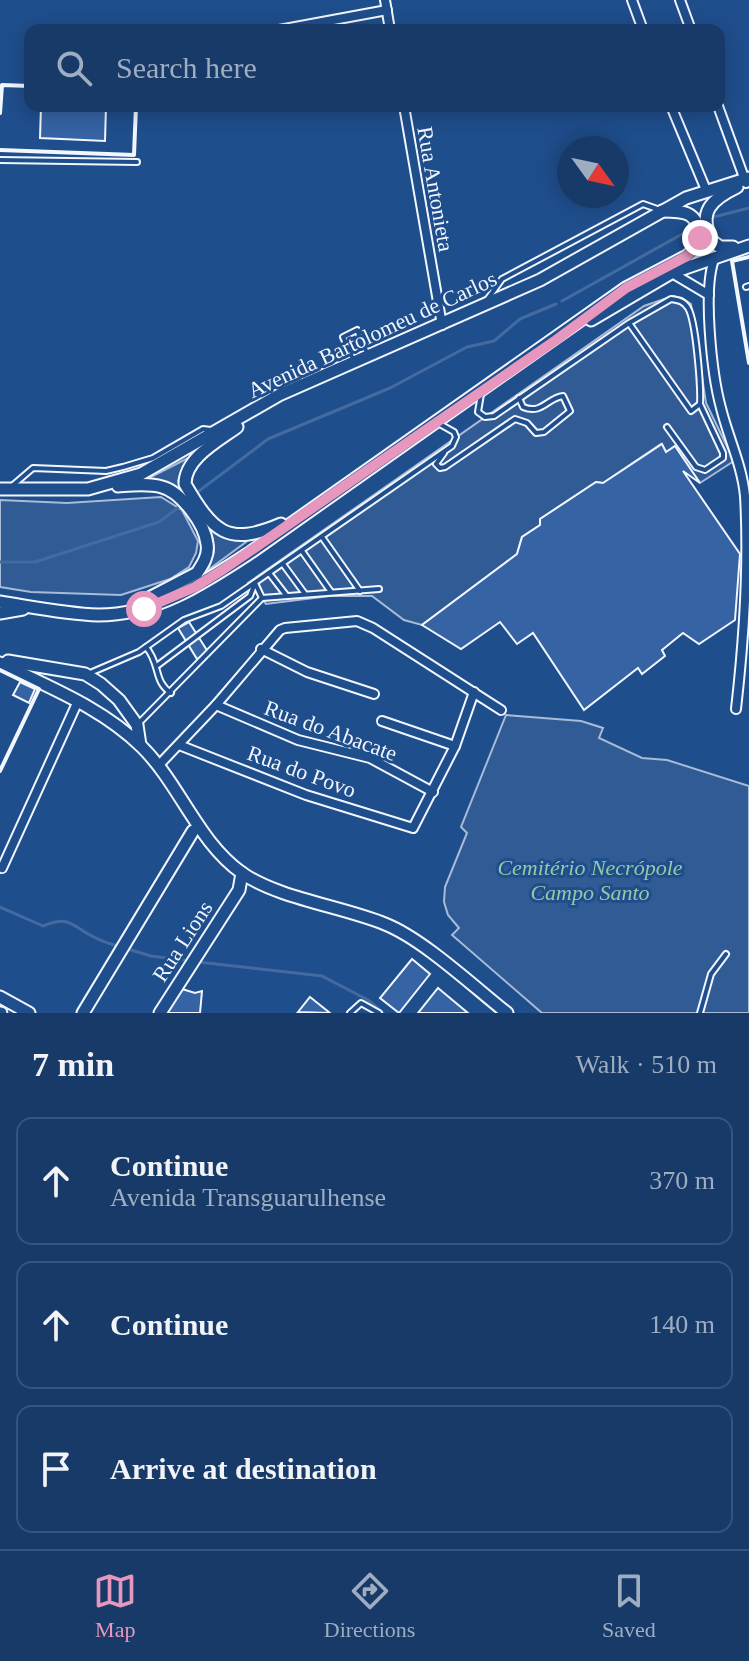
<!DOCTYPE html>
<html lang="en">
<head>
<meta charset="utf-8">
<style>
	:root { --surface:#173a69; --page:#244571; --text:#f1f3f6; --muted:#9eadc0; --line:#36547d; --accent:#e797bd }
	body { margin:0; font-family:"Times New Roman",serif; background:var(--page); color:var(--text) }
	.compass { position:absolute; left:557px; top:136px; width:72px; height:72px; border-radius:50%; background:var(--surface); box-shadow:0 4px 20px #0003; rotate:123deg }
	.stop { position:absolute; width:24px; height:24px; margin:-18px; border:6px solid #e797bd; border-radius:50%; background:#fff }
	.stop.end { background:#e797bd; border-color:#fff; box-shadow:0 2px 8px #0008 }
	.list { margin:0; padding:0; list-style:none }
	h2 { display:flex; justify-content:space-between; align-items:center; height:104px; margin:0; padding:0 32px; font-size:34px }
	h2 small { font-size:26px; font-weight:400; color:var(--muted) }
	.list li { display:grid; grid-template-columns:52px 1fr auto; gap:24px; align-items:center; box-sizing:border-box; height:128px; margin:0 16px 16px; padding:0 16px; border:2px solid var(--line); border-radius:16px }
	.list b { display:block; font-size:30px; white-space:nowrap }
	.list p { margin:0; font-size:26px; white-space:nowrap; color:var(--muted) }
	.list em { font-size:26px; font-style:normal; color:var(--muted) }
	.icon { flex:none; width:44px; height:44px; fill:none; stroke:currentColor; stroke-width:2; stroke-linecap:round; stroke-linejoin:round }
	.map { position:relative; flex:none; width:749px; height:1013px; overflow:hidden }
	.search { position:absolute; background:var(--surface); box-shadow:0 4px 20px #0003; left:24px; right:24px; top:24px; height:88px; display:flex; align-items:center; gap:20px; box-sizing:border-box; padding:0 28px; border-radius:16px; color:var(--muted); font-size:30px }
	.sheet { height:536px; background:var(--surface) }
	nav { display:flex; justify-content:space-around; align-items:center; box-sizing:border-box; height:112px; border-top:2px solid var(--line); background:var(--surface); font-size:22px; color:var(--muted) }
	nav a { display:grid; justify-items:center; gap:4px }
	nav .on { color:var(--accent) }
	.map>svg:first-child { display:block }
	.built { fill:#305b95; stroke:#a8bbd7; stroke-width:2 }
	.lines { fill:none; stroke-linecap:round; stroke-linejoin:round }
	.stream { stroke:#446ba0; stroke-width:3 }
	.building { fill:#3563a3; stroke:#f2f6ff; stroke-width:2 }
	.service-casing { stroke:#f2f6ff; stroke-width:8 }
	.minor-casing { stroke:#f2f6ff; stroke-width:12 }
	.secondary-casing { stroke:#f2f6ff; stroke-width:15 }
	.service { stroke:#1f4e8c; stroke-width:4 }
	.minor { stroke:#1f4e8c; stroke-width:8 }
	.secondary { stroke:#1f4e8c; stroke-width:11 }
	.wall { stroke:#f2f6ff; stroke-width:4 }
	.route { stroke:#e797bd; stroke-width:10 }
	.labels { text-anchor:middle; stroke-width:6; stroke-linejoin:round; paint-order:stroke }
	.street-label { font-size:22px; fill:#f2f6ff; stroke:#1f4e8c }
	.park-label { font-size:22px; font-style:italic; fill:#97c8a6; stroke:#1f4e8c }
</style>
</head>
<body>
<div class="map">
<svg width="749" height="1013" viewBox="0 0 749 1013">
	<rect width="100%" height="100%" fill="#1f4e8c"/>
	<!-- built -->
	<g class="built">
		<polygon points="673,296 682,298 691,304 706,403 734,461 700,483 675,447 666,452 661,444 603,483 596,482 540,519 540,525 522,537 517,554 422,625 404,620 372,596 330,596 266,604 248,583 644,306"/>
		<polygon points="194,455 183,466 178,481 208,521 219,531 246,542 208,570 214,552 213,539 205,523 174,485 160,481 141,482"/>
		<polygon points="161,497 182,510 198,541 196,553 189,567 170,579 121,595 31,592 0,587 0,500 67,503"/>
		<polygon points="506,715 581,721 603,728 599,738 642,758 667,760 749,786 749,1013 542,1013 452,935 459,928 448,915 444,902 445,887 467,833 461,827"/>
	</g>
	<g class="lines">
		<!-- stream -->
		<g class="stream">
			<polyline points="710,218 749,208"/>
			<polyline points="562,301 693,228"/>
			<polyline points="195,494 268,439 390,388 467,347 494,341 520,319 556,304"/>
			<polyline points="0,562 35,562 159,522 183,504"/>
			<path d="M0,907L43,926C72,914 71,927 96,938C103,942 112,944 120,947"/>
			<polyline points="128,949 151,956 191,961"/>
			<polyline points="198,962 322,976 368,1000 383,1013"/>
		</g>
	</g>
	<!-- building -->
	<g class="building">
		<polygon points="41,106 106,106 105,141 40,138"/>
		<polygon points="662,444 666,452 675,446 700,483 683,471 740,554 735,620 699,644 683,633 662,650 665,656 642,674 638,668 584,710 533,633 517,644 500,622 461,649 422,625 517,554 522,537 540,525 540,519 596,482 603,483"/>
		<polygon points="189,622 208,652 197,659 178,628"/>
		<polygon points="20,682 35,689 29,703 13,695"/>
		<polygon points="412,959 430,974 399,1013 380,998"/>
		<polygon points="438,988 468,1013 418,1013"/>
		<polygon points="182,989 195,993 202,991 200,1013 165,1013"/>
		<polygon points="310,997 330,1013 298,1012"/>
	</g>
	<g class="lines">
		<!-- service casing -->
		<g class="service-casing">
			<g id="service">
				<polyline points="0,160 137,162"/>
				<polyline points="746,287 749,286"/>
				<polyline points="487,300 502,279 643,204 660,210"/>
				<polyline points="353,359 343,337 357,330 368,355"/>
				<path d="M481,394L478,412L485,417L494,416L629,323L691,411L700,404C701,387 696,321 688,308C684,301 678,300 671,299L629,323"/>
				<polyline points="667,427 696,467 705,470 723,458 723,453 700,404"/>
				<path d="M444,453L436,464L440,468L445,467L515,419L527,423L536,433L544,432L570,411L563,396C547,398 542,415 523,407L519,398"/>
				<polyline points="12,486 33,468 106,471 123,467 153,458 203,429 211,430"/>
				<polyline points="322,537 360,591"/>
				<polyline points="302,551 331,592"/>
				<polyline points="283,564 305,594"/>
				<polyline points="269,573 286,595"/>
				<path d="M146,647C161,665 153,681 171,693"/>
				<polyline points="158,665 250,596 255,583 262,598"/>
				<polyline points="90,673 139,652 184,620 221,606 452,446 456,437 454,432 438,423"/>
				<polyline points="139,723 262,598 379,589"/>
				<polyline points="350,1013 361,1003 379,1013"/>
				<polyline points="700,1013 711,974 726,954"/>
			</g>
		</g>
		<!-- minor casing -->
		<g class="minor-casing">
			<g id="minor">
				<polyline points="385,0 390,30"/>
				<polyline points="632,0 643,30"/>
				<polyline points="680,0 691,30"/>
				<polyline points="279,30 387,10"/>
				<polyline points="404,106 442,325"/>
				<polyline points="671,106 706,190"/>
				<polyline points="718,106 746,183"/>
				<path d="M715,257C702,287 712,375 721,408C728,437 742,465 745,496C749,566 744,639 736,709"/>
				<polyline points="672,273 709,295"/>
				<polyline points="261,649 307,672 374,694"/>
				<polyline points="216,705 298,740 370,758 433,792"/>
				<polyline points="382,721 455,746"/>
				<polyline points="179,745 306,795 413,828 455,746 474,692"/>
				<polyline points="158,766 216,705 280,630 285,628 357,621 373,628 501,710"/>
				<polyline points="2,868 78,701"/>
			</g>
		</g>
		<!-- secondary casing -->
		<g class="secondary-casing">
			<g id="secondary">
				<path d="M733,247H720L712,241C697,212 712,199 737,187"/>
				<polyline points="591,320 671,273 749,246"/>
				<path d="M237,427C218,441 185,458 185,484C213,532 227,547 281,524"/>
				<path d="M118,486C132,485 148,483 162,487C181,492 205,524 207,544C209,555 203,564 197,573L134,606"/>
				<polyline points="0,489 88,489 141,474 279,395 540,280 686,198 749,178"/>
				<path d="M0,602C32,607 66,614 98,615C156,615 205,582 251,552L626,288L687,256L698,246L700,238C698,212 686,211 662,211"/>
				<polyline points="0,613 23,609"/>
				<polyline points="8,661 85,674 101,684 119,700 137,725 140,745"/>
				<path d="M0,663C48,687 101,707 141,746C180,784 197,841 242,873C277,898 344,907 385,924C423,939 474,987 507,1013"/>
				<polyline points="0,997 29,1013"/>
				<polyline points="0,1013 1,1013"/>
				<polyline points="83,1013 193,831"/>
				<polyline points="160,1013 239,890 242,873"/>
			</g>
		</g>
		<!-- service -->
		<use href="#service" class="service"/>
		<!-- minor -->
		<use href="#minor" class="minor"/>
		<!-- secondary -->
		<use href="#secondary" class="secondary"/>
		<!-- wall -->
		<g class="wall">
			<polyline points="0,113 2,85 30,86"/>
			<polyline points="0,150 134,155 136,106"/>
			<polyline points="749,257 732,261 749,363"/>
			<polyline points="0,670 39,689 0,771"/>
		</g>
	</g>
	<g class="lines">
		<!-- route -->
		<polyline class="route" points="144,609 195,587 224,569 556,340 626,288 687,256 698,246 700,238"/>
	</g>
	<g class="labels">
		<!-- street labels -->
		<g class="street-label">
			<text transform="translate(436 189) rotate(80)" y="8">Rua Antonieta</text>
			<text transform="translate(372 334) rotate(-25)" y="8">Avenida Bartolomeu de Carlos</text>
			<text transform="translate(331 730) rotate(20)" y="8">Rua do Abacate</text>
			<text transform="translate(302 771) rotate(20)" y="8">Rua do Povo</text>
			<text transform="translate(182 941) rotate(-57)" y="8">Rua Lions</text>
		</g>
		<!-- park labels -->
		<g class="park-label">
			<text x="590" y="875">Cemitério Necrópole<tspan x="590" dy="25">Campo Santo</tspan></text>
		</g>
	</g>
</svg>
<svg class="compass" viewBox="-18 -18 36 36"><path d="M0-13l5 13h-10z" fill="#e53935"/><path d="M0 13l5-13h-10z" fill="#9eadc0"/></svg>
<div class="stop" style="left:144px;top:609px"></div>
<div class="stop end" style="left:700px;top:238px"></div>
<div class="search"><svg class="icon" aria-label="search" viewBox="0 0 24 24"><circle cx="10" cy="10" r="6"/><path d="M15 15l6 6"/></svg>Search here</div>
</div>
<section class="sheet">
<h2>7 min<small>Walk · 510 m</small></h2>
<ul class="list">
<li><svg class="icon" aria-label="ahead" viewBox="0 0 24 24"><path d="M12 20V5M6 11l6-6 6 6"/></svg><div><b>Continue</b><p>Avenida Transguarulhense</p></div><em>370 m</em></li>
<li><svg class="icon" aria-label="ahead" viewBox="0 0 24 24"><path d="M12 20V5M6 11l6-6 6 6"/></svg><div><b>Continue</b></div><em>140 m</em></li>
<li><svg class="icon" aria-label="arrive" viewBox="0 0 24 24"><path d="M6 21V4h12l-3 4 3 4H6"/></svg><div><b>Arrive at destination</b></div></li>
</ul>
</section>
<nav>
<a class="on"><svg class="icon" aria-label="map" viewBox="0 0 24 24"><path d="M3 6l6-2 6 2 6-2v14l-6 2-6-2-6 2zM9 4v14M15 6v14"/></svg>Map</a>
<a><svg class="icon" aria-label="directions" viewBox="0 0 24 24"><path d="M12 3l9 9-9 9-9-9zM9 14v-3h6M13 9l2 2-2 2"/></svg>Directions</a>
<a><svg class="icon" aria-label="saved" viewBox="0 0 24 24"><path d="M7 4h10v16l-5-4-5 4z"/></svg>Saved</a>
</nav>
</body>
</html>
